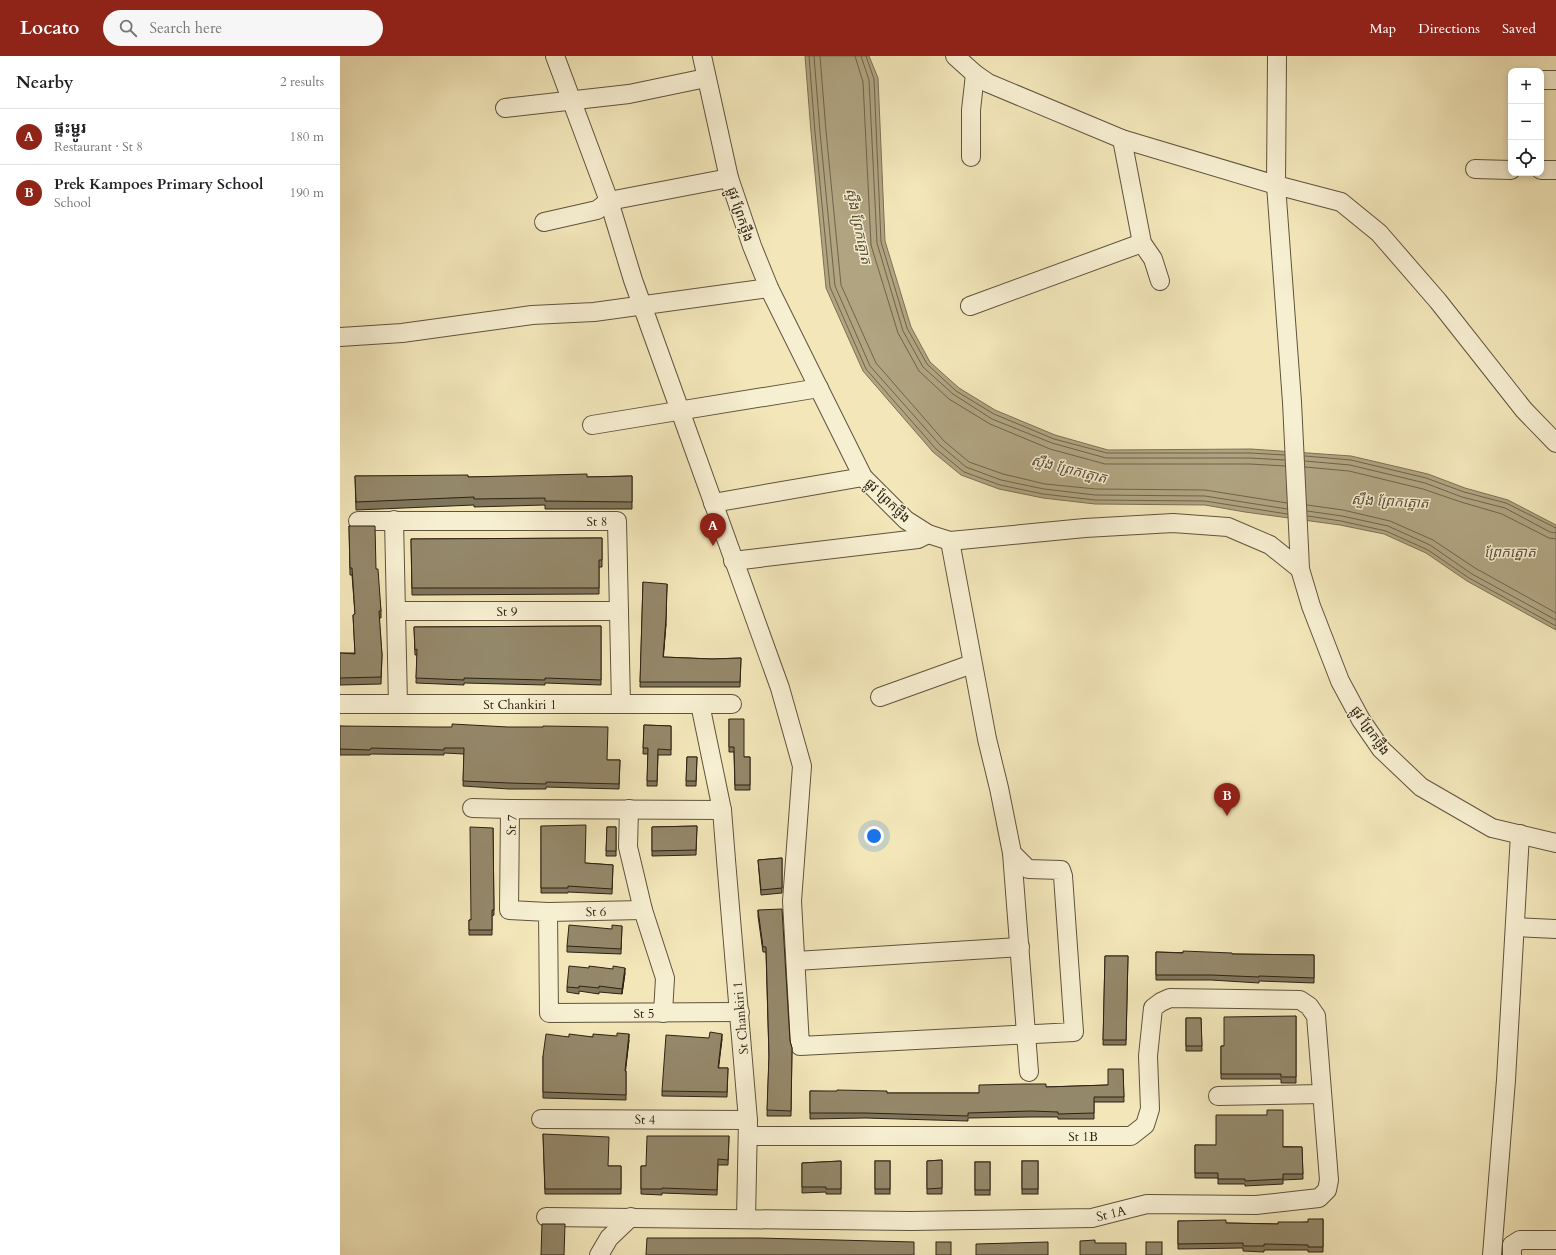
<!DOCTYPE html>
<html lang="en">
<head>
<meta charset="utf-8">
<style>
	:root { --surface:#fff; --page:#f6f6f6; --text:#202124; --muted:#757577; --line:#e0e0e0; --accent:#8f2418 }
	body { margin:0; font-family:Cardo,"Noto Sans Khmer",serif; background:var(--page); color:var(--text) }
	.controls { position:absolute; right:12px; top:12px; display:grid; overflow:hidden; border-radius:8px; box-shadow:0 2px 6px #0003 }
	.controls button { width:36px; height:36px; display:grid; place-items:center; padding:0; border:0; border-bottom:1px solid var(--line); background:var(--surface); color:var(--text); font:20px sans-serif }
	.you { position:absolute; left:534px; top:780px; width:14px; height:14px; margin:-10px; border:3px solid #fff; border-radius:50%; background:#1a73e8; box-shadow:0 0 0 6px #1a73e833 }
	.badge { display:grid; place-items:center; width:26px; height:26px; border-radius:50%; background:var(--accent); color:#fff; font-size:13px; font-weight:700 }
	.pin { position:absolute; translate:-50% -33px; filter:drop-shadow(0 1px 2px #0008) }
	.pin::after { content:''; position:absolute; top:21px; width:14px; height:12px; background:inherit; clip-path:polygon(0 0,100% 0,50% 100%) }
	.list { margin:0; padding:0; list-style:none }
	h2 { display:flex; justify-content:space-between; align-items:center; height:52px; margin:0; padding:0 16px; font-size:17px }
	h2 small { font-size:13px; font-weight:400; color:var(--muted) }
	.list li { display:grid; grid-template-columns:26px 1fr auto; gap:12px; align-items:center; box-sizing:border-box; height:56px; padding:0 16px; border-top:1px solid var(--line) }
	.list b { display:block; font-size:15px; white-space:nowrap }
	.list p { margin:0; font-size:13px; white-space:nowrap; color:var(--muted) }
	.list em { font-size:13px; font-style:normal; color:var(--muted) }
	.icon { flex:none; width:22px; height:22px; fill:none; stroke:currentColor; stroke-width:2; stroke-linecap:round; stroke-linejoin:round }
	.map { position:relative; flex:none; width:1216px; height:1199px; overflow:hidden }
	header { display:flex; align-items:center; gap:24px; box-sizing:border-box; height:56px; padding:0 20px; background:var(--accent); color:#fff }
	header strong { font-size:19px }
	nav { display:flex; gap:22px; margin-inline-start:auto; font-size:14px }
	.search { width:280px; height:36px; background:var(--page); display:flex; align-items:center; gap:10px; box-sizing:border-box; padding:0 14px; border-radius:22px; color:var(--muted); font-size:15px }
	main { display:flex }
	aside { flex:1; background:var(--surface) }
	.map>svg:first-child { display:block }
	.water { fill:#b0a481; stroke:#7c7055 }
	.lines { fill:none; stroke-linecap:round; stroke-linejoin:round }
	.shore { stroke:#6f634a; stroke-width:1 }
	.minor-casing { stroke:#5f533d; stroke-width:20 }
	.minor { stroke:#f7efd2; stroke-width:18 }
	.wall { fill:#7f755b; stroke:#2e2213 }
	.shaded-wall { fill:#685f4a; stroke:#2e2213 }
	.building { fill:#94886a; stroke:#2e2213 }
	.labels { text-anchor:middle; stroke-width:3; stroke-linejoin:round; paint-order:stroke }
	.street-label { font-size:13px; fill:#2e2213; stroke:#f7efd2 }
	.water-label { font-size:14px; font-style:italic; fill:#5c503a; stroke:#f7efd2 }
</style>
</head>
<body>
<header>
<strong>Locato</strong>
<div class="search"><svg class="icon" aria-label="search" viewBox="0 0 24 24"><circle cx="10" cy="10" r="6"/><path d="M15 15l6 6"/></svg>Search here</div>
<nav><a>Map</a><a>Directions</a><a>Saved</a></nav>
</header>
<main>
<aside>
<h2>Nearby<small>2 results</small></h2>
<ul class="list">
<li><span class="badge">A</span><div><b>ផ្ទះម្ជូរ</b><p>Restaurant · St 8</p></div><em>180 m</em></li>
<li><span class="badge">B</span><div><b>Prek Kampoes Primary School</b><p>School</p></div><em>190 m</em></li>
</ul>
</aside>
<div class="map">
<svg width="1216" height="1199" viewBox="0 0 1216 1199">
	<rect width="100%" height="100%" fill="#f3e7ba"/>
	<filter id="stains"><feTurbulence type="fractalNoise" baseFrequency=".005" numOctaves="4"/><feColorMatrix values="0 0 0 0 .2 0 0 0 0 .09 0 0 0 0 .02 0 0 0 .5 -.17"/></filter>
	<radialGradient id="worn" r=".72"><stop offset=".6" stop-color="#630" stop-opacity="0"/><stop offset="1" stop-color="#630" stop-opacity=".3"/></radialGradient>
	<!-- water -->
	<polygon class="water" points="465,0 529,0 538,22 545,185 571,271 590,306 619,332 655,354 715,379 768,394 911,393 1011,400 1088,418 1125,432 1168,444 1216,469 1216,574 1127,525 1086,497 1044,478 1000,469 905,456 865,449 755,448 703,442 659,433 621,419 593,396 523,315 486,232 471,76"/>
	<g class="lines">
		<!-- shore -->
		<g class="shore">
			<polyline points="469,0 475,76 490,231 526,313 596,393 624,416 660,429 703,438 755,444 865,445 947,458"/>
			<polyline points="474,0 480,76 495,230 530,310 600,389 626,411 661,424 704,433 755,439 865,440 947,453"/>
			<polyline points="480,0 486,75 501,229 536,307 604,385 629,406 663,418 705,428 756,433 865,434 947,447"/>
			<polyline points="515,0 523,26 531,189 558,277 579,315 609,343 650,368 710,393 765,408 910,408 945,410"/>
			<polyline points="521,0 529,24 537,187 563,275 583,311 613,338 652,363 712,387 766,402 910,402 945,404"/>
			<polyline points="526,0 534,23 541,186 567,272 587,308 616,335 654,358 714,383 767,397 910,397 945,399"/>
			<polyline points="965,400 1011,404 1086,422 1124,436 1166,447 1216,472"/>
			<polyline points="965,405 1010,409 1085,427 1122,441 1165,452 1210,476 1216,477"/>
			<polyline points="965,411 1009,415 1083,433 1121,446 1162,458 1209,482 1216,483"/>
			<polyline points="967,449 1003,454 1050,465 1093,484 1135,512 1216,557"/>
			<polyline points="967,455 1002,460 1048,470 1090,489 1132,518 1216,564"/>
			<polyline points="968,460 1001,465 1046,475 1088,494 1129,522 1216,570"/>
		</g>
		<!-- minor casing -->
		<g class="minor-casing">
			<g id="minor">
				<polyline points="215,0 269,145 293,224 440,632 462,710 452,845 460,990 734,976 723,820 721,814 688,813 672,797 659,732 647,683 610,485"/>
				<polyline points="362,0 389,122 412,190 429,232 523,421 566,464 588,478 610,485 745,472 833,467 888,471 930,489 960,513"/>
				<polyline points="615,0 635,18 648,27 782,83 936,129 1001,146 1039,177 1098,245 1184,354 1216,387"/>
				<polyline points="937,0 936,129 952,346 959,491 960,513 971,550 1000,625 1021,664 1041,693 1081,731 1152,772 1216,787"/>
				<polyline points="1201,24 1216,24"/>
				<polyline points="165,52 289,38 366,22"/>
				<polyline points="782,83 802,187 813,203 820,225"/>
				<polyline points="631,101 631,54 635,18"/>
				<polyline points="1135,113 1171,114"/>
				<polyline points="1201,114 1216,114"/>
				<polyline points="204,166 257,154 269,145 389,122"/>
				<polyline points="630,250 802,187"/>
				<polyline points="0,281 62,277 192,259 254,256 429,232"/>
				<polyline points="252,369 479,332"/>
				<polyline points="373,447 523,421"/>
				<polyline points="54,464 58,648"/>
				<polyline points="18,465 277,465 281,648"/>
				<polyline points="393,505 578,483 588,478"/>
				<polyline points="56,555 279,555"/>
				<polyline points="540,641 632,608"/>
				<polyline points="0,648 392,648"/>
				<polyline points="360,648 382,754 386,804 408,1064 406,1163"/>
				<polyline points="132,752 170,753"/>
				<polyline points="289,753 288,791 303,854 325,922 323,957"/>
				<polyline points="382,754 170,753 169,854 208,856 209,957 400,956"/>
				<polyline points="672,797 689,1016"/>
				<polyline points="208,856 303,854"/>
				<polyline points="1176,871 1216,873"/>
				<polyline points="456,905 680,891"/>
				<polyline points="878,1040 982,1038"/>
				<polyline points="201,1063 408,1064"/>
				<polyline points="206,1161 571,1165 752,1162 807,1148 916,1149 979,1142 987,1134 989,1124 976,960 969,950 960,944 830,942 821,946 813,952 808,1000 810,1053 805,1069 791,1080 409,1080"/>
				<polyline points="259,1199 269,1182 291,1161"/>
				<polyline points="1152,1199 1166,1024 1180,778"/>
				<polyline points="1172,1199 1172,1189 1180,1184 1216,1184"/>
			</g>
		</g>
		<!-- minor -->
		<use href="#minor" class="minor"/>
	</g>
	<!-- wall -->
	<g class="wall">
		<polygon points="15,420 128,421 247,421 292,420 292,453 205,453 205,449 134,451 134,449 16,454"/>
		<polygon points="9,470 36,513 41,555 41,562 39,562 42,599 41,628 0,629 0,597 15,597 13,559 15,558 12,519 10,519"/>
		<polygon points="262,482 262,511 259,511 259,538 72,539 71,483"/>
		<polygon points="303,526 326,568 323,601 372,603 401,602 400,631 300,631"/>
		<polygon points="261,570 261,629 205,627 205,629 124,627 124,629 76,627 77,599 75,599 74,571"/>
		<polygon points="389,663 404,701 410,701 410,734 395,734 394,696 389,696"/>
		<polygon points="304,669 331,670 331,699 318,699 317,730 307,730 308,698 303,698"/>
		<polygon points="0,670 267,704 280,704 279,733 206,731 206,733 169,733 123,730 124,698 104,697 104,699 31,698 30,699 0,699"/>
		<polygon points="347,701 357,701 356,730 346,730"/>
		<polygon points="201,770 245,807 273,809 272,838 228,836 228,837 201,837"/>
		<polygon points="357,770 356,799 312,800 312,771"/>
		<polygon points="267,771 276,771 276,800 266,800"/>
		<polygon points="153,772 154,859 152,860 152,879 129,879 129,864 131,864"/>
		<polygon points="442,802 442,837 421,839 418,804"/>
		<polygon points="418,854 450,985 452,992 451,1060 427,1060 429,1001 426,896 423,896 418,860"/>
		<polygon points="282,870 281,898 227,896 227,890"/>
		<polygon points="816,896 892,898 974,899 974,927 919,925 919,927 871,924 816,924"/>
		<polygon points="765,900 788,900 786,989 763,989"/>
		<polygon points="285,917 282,938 259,936 259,938 239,935 239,938 227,936 227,931"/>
		<polygon points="956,960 956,1027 941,1027 941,1023 881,1023 881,990 884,990"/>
		<polygon points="846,962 861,962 862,995 846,995"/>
		<polygon points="229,981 253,981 289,984 285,1015 286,1015 286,1044 203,1042 203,1000"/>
		<polygon points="382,983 378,1012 388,1012 387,1041 322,1040 322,1035"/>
		<polygon points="783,1013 784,1046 754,1046 754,1063 718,1063 718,1061 691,1061 628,1062 628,1065 525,1062 470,1063 470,1035 547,1037 639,1037 706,1031 768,1029"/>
		<polygon points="203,1078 268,1110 281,1110 281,1138 205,1138"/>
		<polygon points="389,1080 388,1109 378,1109 377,1139 322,1137 322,1139 301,1138 301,1110 306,1110"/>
		<polygon points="855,1089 962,1091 963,1123 943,1124 943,1128 905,1130 905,1128 878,1128 878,1122 855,1122"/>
		<polygon points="602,1104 602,1138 587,1138 587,1105"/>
		<polygon points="501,1105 501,1138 486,1138 486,1136 462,1137 462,1107"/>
		<rect x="535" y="1105" width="15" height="33"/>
		<rect x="682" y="1105" width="16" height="33"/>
		<rect x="635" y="1106" width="15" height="33"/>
		<polygon points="983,1163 983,1196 968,1196 968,1194 924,1194 924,1196 903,1195 903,1192 838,1193 838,1165 886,1167 938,1168 968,1166"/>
	</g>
	<!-- shaded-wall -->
	<g class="shaded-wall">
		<polygon points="327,528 326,568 323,606"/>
		<polygon points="285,912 285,917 282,938 282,933"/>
		<polygon points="289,978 289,984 285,1020 285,1015"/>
		<polygon points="382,978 382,983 378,1017 378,1012"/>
	</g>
	<!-- building -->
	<g class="building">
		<polygon points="247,418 247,421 292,420 292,446 205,445 205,442 134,443 134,441 16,446 15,420 128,419 128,421"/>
		<polygon points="9,470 35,470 36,513 38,513 41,555 39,555 42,599 41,621 0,622 0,597 15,598 13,559 15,558 12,512 10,512"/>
		<polygon points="262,482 262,504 259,504 259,532 72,532 71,483"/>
		<polygon points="303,526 327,528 326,562 323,601 372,603 401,602 400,626 300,626"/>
		<polygon points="261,570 261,624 205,622 205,624 124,622 124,624 76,622 77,593 75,594 74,571"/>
		<polygon points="389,663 404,663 404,701 410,701 410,729 395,729 394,691 389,691"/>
		<polygon points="112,668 168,671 203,671 203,670 268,671 267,704 280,704 279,728 206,726 206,728 169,727 123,725 124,692 104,692 104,694 31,692 30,694 0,693 0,670 95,671 112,671"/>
		<polygon points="304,669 331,670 331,694 318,693 317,725 307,725 308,692 303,692"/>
		<polygon points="347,701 357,701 356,725 346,725"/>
		<polygon points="246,769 245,807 273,809 272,833 228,830 228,832 201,832 201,770"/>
		<polygon points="357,770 356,794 312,795 312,771"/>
		<polygon points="130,771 153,772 154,854 152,854 152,874 129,874 129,864 131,864"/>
		<polygon points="267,771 276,771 276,795 266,795"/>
		<polygon points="442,802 442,832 421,834 418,804"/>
		<polygon points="442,853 450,985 452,992 451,1055 427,1054 429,999 426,891 423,891 418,854"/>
		<polygon points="229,869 272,873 272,869 282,870 281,893 227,890"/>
		<polygon points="843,895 892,897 892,898 974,899 974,922 919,920 919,921 871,919 816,919 816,896 843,897"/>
		<polygon points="765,900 788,900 786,984 763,984"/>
		<polygon points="229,910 249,912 249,910 273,913 273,910 285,912 282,933 259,930 259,932 239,930 239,932 227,931"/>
		<polygon points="956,960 956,1021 941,1021 941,1018 881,1018 881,990 884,990 884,961"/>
		<polygon points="846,962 861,962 862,990 846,990"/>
		<polygon points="370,976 382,978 378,1012 388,1012 387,1036 322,1035 326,979 369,982"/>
		<polygon points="277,977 289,978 285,1015 286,1015 286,1039 203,1036 203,1000 206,978 229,981 229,978 253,981 253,978 277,980"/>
		<polygon points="768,1013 783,1013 784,1041 754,1041 754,1057 718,1058 718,1056 691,1055 628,1057 628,1060 525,1057 470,1057 470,1035 497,1035 497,1034 547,1035 547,1037 639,1037 639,1029 683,1028 706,1028 706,1031 768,1029"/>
		<polygon points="927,1054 943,1054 943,1091 962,1091 963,1118 943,1118 943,1123 905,1125 905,1123 878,1123 878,1117 855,1117 855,1089 876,1089 876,1059 927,1059"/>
		<polygon points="203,1078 269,1081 268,1110 281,1110 281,1133 205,1133"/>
		<polygon points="307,1080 389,1080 388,1104 378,1103 377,1134 322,1132 322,1133 301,1133 301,1110 306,1110"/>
		<polygon points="602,1104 602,1132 587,1133 587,1105"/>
		<polygon points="501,1105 501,1133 486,1133 486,1131 462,1131 462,1107"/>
		<rect x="535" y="1105" width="15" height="28"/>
		<rect x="682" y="1105" width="16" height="28"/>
		<rect x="635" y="1106" width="15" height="28"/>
		<polygon points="968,1163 983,1163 983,1191 968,1191 968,1189 924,1188 924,1190 903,1190 903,1187 838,1188 838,1165 886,1164 886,1167 938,1168 938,1166 968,1166"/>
		<polygon points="202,1168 225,1168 224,1199 201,1199"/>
		<polygon points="307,1182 418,1182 574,1186 574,1199 306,1199"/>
		<polygon points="755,1184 755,1187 786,1187 786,1199 740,1199 740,1185"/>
		<rect x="596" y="1186" width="15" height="13"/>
		<polygon points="708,1186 708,1199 636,1199 636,1188"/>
		<rect x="806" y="1186" width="16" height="13"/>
	</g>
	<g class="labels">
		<!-- street labels -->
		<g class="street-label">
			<text transform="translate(401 158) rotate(72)" y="5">ផ្លូវ ព្រែកថ្លឹង</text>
			<text transform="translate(548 444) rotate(44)" y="5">ផ្លូវ ព្រែកថ្លឹង</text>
			<text x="257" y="470">St 8</text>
			<text x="167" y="560">St 9</text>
			<text x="180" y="653">St Chankiri 1</text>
			<text transform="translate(1031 674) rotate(55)" y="5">ផ្លូវ ព្រែកថ្លឹង</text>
			<text transform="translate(171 769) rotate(-87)" y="5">St 7</text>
			<text transform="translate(256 855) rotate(-1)" y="5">St 6</text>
			<text x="304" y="962">St 5</text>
			<text transform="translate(400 962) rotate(-95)" y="5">St Chankiri 1</text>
			<text transform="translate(305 1063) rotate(1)" y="5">St 4</text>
			<text x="743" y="1085">St 1B</text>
			<text transform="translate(771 1157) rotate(-13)" y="5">St 1A</text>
		</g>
		<!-- water labels -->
		<g class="water-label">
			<text transform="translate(519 170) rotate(78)" y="5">ស្ទឹង ព្រែកត្នោត</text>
			<text transform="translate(729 413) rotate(14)" y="5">ស្ទឹង ព្រែកត្នោត</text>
			<text transform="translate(1050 445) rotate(3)" y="5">ស្ទឹង ព្រែកត្នោត</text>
			<text x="1170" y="501">ព្រែកត្នោត</text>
		</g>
	</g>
	<rect width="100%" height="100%" filter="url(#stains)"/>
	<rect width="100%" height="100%" fill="url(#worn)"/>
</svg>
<div class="controls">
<button>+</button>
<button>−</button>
<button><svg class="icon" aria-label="locate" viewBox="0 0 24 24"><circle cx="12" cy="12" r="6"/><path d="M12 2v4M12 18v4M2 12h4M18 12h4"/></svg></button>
</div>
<div class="you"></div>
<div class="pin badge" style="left:373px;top:490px">A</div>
<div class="pin badge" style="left:887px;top:760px">B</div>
</div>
</main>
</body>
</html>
